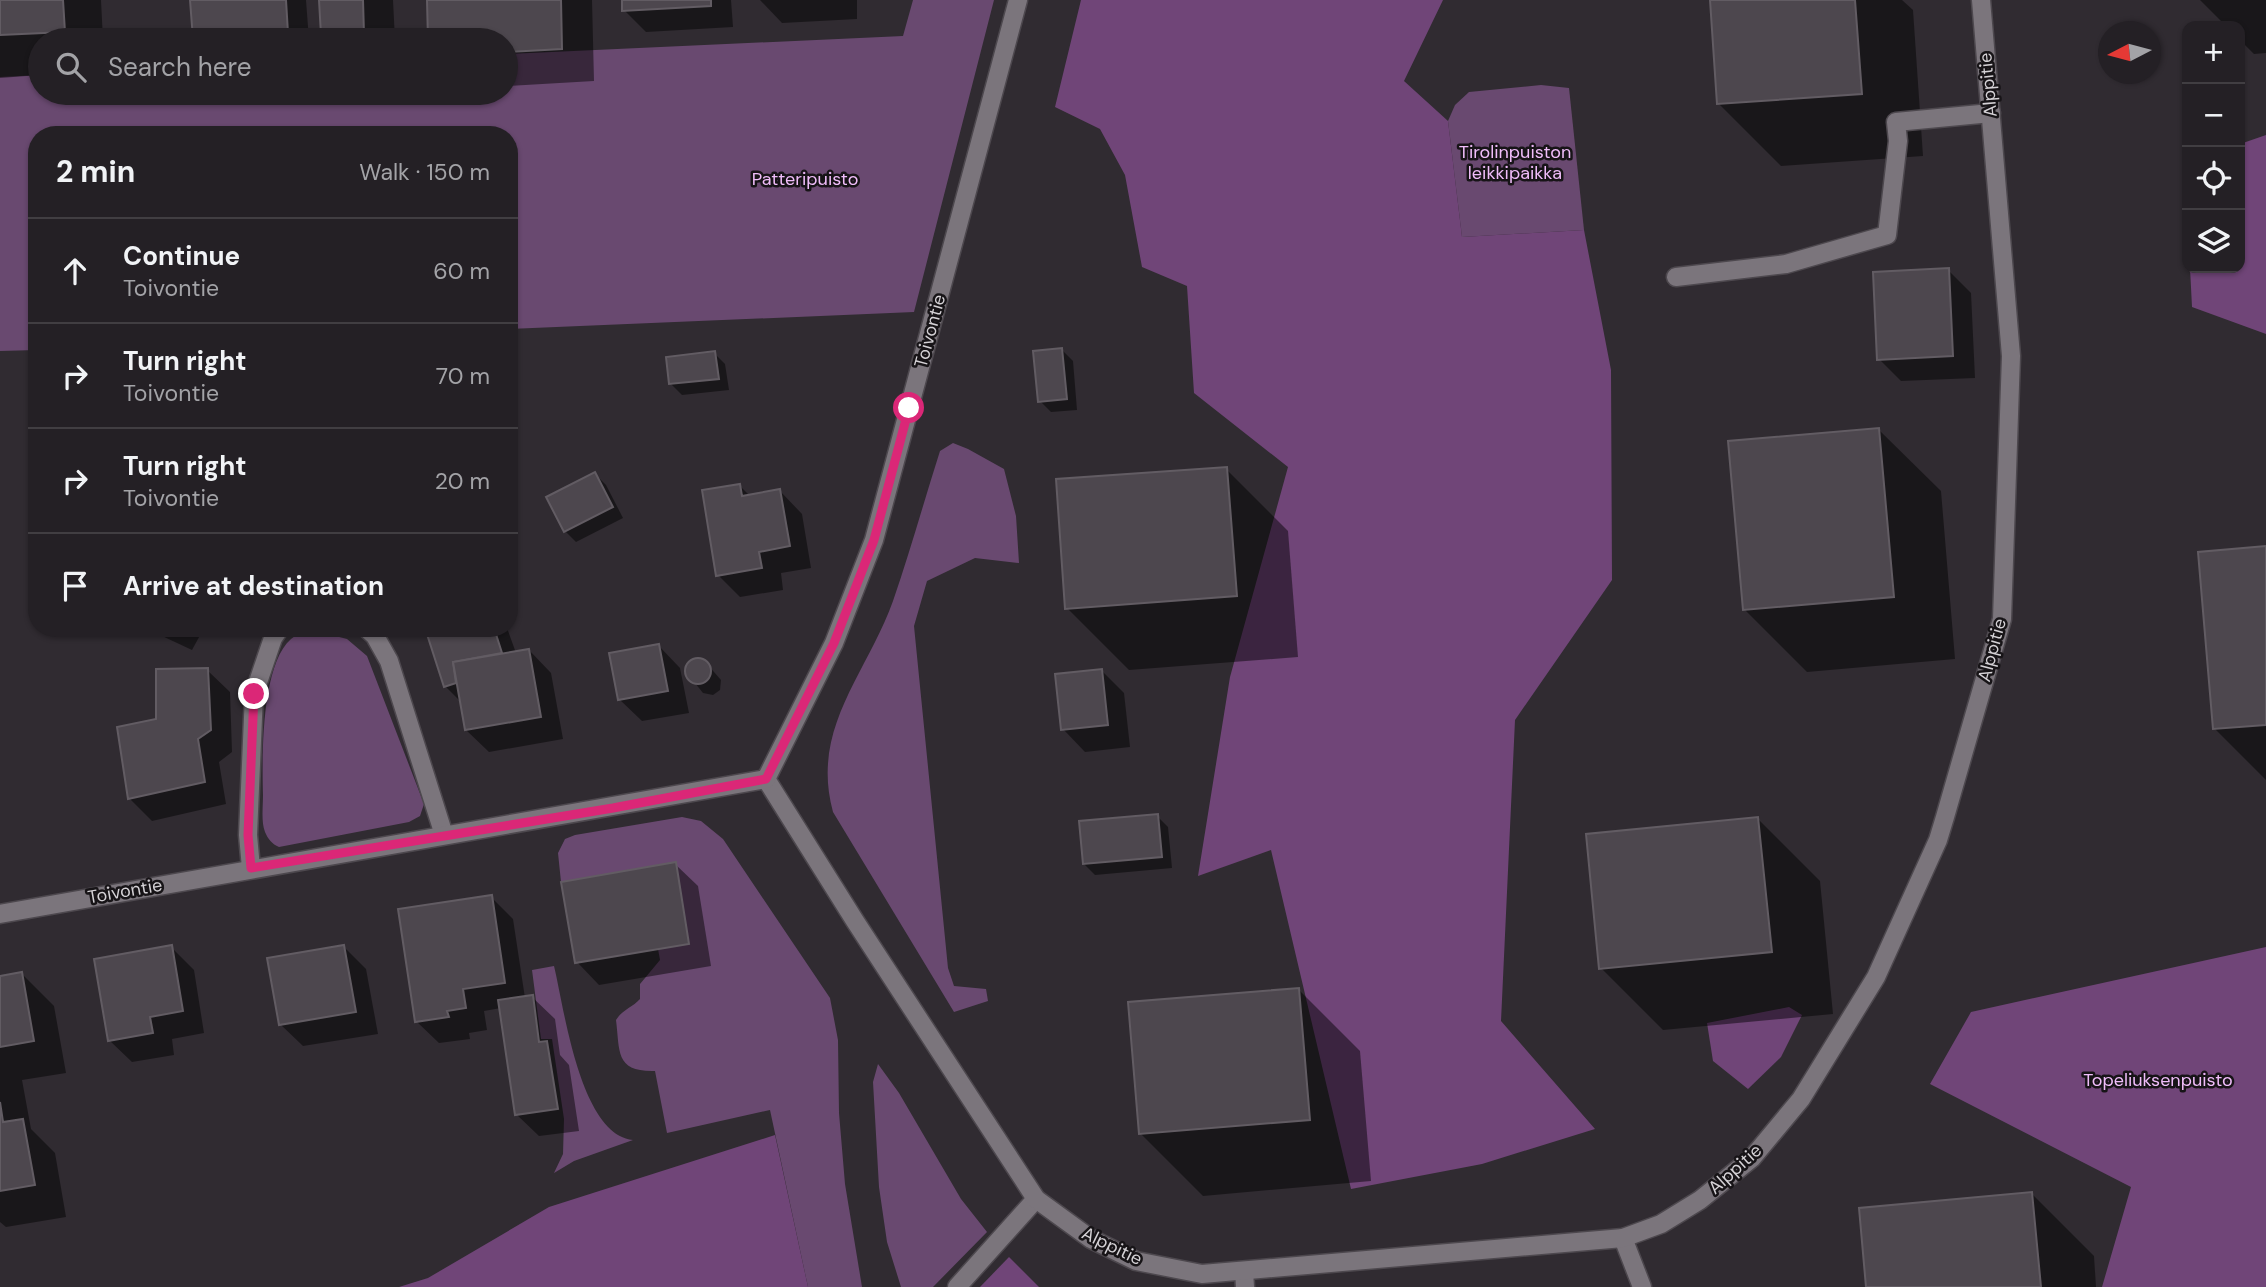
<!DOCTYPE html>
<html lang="en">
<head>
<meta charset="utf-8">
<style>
	:root { --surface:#242025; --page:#2c282d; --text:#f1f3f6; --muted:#a3a3a7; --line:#413e42 }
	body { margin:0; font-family:"DM Sans",sans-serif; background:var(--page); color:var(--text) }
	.controls { position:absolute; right:21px; top:21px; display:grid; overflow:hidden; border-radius:14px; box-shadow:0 2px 5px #0004 }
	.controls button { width:63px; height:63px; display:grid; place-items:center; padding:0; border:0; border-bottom:2px solid var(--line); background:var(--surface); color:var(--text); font:35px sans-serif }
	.compass { position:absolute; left:2098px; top:21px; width:63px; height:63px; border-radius:50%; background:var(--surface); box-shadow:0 2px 5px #0004; rotate:264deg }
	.stop { position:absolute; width:21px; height:21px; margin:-16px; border:5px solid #db2777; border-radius:50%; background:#fff }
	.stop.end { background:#db2777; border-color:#fff; box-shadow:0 2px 7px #0008 }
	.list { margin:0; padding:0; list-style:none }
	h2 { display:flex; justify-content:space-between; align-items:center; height:91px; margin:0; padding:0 28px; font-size:30px }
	h2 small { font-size:23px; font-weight:400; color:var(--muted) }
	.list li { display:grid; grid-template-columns:46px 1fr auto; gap:21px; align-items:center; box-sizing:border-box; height:105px; padding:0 28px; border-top:2px solid var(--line) }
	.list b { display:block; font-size:26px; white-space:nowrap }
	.list p { margin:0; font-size:23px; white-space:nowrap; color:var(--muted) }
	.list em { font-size:23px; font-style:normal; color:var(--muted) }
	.icon { flex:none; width:38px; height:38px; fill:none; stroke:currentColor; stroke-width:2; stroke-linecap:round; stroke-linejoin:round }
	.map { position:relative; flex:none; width:2266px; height:1287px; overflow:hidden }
	.search { position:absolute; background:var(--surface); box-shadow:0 2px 5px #0004; left:28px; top:28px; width:490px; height:77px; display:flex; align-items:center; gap:18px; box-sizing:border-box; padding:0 24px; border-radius:38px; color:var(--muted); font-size:26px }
	.panel { position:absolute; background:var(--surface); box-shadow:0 2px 5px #0004; left:28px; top:126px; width:490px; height:511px; border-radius:28px }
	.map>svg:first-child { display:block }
	.green { fill:#694970 }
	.forest { fill:#704578 }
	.shadow { fill:#0007 }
	.building { fill:#4d474e; stroke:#625c63; stroke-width:2 }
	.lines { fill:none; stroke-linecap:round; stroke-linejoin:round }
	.service-casing { stroke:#4d484e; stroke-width:21 }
	.minor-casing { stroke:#4d484e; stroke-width:21 }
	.service { stroke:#7b757c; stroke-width:18 }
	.minor { stroke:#7b757c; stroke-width:18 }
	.route { stroke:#db2777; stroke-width:9 }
	.labels { text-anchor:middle; stroke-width:5; stroke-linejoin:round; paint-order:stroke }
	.street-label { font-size:18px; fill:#d5d2d6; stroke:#171417 }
	.park-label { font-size:18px; fill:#f0bdfa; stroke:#171417 }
</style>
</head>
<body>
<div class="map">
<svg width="2266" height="1287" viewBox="0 0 2266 1287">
	<rect width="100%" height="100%" fill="#302b31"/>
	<!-- green -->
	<g class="green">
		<polygon points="913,0 994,0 914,312 509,329 509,135 37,135 37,350 0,351 0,77 40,75 40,93 506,93 506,54 903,36"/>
		<polygon points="1541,85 1569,88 1584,230 1462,237 1448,121 1455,105 1469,92"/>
		<path d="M953,443L968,449L1004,469L1016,516L1019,563L975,558L927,581L914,626L948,968L954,986L986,989L988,1001L954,1012L833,812C810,728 867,674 893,601C910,552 924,501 940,451Z"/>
		<path d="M316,631L347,639L367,656L424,804L420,816L409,822L279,847C272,844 268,839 265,832C261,822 263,806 263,795C262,757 261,665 291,639C298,633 308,632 316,631Z"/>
		<path d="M682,817L701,821L723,839L830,998L838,1040L839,1113L845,1184L862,1287H808L770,1110L667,1133L655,1071C615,1072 620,1052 616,1020C622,1010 633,1007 640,999V984L660,960L658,949L689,944L676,862L561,882L558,853L565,839L575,835Z"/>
		<path d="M554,966C564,1007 580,1135 633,1140L574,1161L554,1173L563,1154L564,1119L552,1039H541L532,970Z"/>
		<polygon points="878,1064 899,1093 961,1199 987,1232 933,1287 901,1287 887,1242 879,1187 873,1082"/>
	</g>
	<!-- forest -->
	<g class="forest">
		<polygon points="1081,0 1443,0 1404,81 1448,121 1462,237 1584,230 1611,370 1612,580 1515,720 1501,1021 1595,1129 1482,1164 1351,1189 1271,850 1198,876 1230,677 1288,467 1194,393 1187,286 1142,267 1125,175 1100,129 1055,107"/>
		<polygon points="2266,135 2266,334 2192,307 2190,268 2240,268 2240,144"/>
		<polygon points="2266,947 2266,1287 2102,1287 2131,1187 1930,1084 1971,1012"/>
		<polygon points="1789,1007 1802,1015 1781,1057 1748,1089 1713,1061 1707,1023"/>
		<polygon points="775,1135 808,1287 399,1287 428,1278 549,1207"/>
		<polygon points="1009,1257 1039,1287 980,1287"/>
	</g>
	<!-- shadow -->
	<g class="shadow">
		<polygon points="0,0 101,0 103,40 40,40 40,75 0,78"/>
		<polygon points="192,0 306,0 309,40 196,40 194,38"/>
		<polygon points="321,0 393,0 395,40 328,40 322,35"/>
		<polygon points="428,0 592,0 594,81 506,86 506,40 430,40"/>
		<polygon points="623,0 731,0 733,27 646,32 624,10"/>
		<polygon points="760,0 857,0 857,19 782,23"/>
		<polygon points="1711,0 1902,0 1913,10 1923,156 1781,166 1719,104"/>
		<polygon points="2200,0 2266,0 2266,53 2254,54 2240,40 2240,26 2226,26"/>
		<polygon points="1948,270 1971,293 1975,378 1901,381 1879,359"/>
		<polygon points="1062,350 1073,361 1077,410 1051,412 1040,401"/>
		<polygon points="714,353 725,364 729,390 682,395 671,384"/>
		<polygon points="1879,430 1941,491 1955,659 1807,672 1745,610"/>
		<polygon points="1226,469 1288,531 1298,657 1129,670 1067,608"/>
		<polygon points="595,474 606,485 623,518 576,542 565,531"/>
		<polygon points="740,486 750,496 780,491 802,514 811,568 781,573 783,590 740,597 718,575"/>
		<polygon points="509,539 517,547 509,555"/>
		<polygon points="2266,548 2266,780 2214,728"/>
		<polygon points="145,628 204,628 192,650"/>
		<polygon points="427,628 507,628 516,653 529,650 551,673 563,739 489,752 466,730 461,702 445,686"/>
		<polygon points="658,645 680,668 689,713 642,721 619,699"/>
		<polygon points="696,660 707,664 721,680 720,690 713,695 703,693 687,673 691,662"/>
		<polygon points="207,670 230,692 232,752 219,762 226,804 152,821 130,799 119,729 158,721"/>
		<polygon points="1102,671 1124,693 1130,747 1085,752 1063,729"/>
		<polygon points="1157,816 1168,827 1172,868 1095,875 1084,864"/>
		<polygon points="1758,819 1820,881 1833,1014 1663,1030 1601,968"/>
		<polygon points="675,864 698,886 711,966 599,985 577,962"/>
		<polygon points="491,897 513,919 525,998 532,997 555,1019 560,1055 569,1065 579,1131 539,1136 516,1114 501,1008 484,1011 487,1030 469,1033 470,1039 439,1043 416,1021"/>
		<polygon points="171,947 194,970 204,1033 172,1039 174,1055 132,1062 109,1040"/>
		<polygon points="344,947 366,969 378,1034 303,1046 280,1024"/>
		<polygon points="22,974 54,1006 66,1073 22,1080 31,1129 55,1153 66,1217 6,1227 0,1222 0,977"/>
		<polygon points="1298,989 1360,1051 1371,1181 1203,1196 1141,1134"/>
		<polygon points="2032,1194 2094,1256 2096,1287 1868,1287"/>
	</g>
	<!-- building -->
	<g class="building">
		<polygon points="0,0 63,0 65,32 0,35"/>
		<polygon points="190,0 286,0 288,33 193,39"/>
		<polygon points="319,0 363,0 364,34 321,35"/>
		<polygon points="427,0 561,0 562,49 506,52 506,40 428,40"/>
		<polygon points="622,0 711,0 711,6 622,11"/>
		<polygon points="1710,0 1855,0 1862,94 1717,104"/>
		<polygon points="1949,268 1953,356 1877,360 1873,272"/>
		<polygon points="1062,348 1067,399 1038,402 1033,351"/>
		<polygon points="715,351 719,379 669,384 666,357"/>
		<polygon points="1879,428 1894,597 1743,610 1728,441"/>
		<polygon points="1227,467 1237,596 1065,609 1056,479"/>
		<polygon points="595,472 613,507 564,532 546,497"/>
		<polygon points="740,484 742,496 780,489 790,546 759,552 762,568 716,576 702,490"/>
		<polygon points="2266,546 2266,725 2213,729 2198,552"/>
		<polygon points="425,628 494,628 502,653 453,662 456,683 444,687"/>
		<polygon points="659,644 668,691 618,700 609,653"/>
		<polygon points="529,649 541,717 465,730 453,662"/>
		<circle cx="698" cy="671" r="13"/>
		<polygon points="208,668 211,730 198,739 205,782 128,799 117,727 156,719 156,669"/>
		<polygon points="1102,669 1108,725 1061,730 1055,674"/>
		<polygon points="1158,814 1162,857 1083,864 1079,821"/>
		<polygon points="1758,817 1772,952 1599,969 1586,834"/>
		<polygon points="676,862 689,944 575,963 561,882"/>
		<polygon points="492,895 505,983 463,989 466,1008 447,1011 449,1017 415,1022 398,909"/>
		<polygon points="172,945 183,1011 150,1017 153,1033 108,1041 94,959"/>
		<polygon points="344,945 356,1012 279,1025 267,958"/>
		<polygon points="22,972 34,1041 0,1047 0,976"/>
		<polygon points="1299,988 1310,1120 1139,1134 1128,1002"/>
		<polygon points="533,995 539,1042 547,1041 558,1109 515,1115 498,1000"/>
		<polygon points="0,1102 3,1122 23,1119 35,1185 0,1191"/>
		<polygon points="2032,1192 2041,1287 1866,1287 1859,1208"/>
	</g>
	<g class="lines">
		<!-- service casing -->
		<g class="service-casing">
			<g id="service">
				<polyline points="1676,277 1786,264 1887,235 1898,141 1896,122 1991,113"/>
				<polyline points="1623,1238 1642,1287"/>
				<polyline points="1244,1271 1245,1287"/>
				<polyline points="957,1287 1036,1199"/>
			</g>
		</g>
		<!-- minor casing -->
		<g class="minor-casing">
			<g id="minor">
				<polyline points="366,628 375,636 389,661 444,835"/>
				<polyline points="766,779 855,921 1036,1199 1091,1239 1136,1261 1202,1274 1623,1238 1661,1224 1700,1200 1752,1158 1801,1099 1876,977 1938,840 1945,817 2002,619 2011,356 1981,0"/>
				<polyline points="766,779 834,643 874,540 1018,0"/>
				<polyline points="251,868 248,835 254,694 273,638 280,628"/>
				<polyline points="0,914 766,779"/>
			</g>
		</g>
		<!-- service -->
		<use href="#service" class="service"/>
		<!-- minor -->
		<use href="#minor" class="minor"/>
	</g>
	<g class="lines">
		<!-- route -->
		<polyline class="route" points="254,694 248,835 251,868 613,808 766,779 834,643 874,540 909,408"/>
	</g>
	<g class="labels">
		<!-- street labels -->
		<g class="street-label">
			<text transform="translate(1988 85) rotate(-95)" y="6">Alppitie</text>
			<text transform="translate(930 331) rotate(-75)" y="6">Toivontie</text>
			<text transform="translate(1992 650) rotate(-75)" y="6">Alppitie</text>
			<text transform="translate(125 891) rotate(-10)" y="6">Toivontie</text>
			<text transform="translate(1735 1169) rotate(-42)" y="6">Alppitie</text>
			<text transform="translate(1112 1246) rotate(26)" y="6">Alppitie</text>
		</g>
		<!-- park labels -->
		<g class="park-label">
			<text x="1515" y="158">Tirolinpuiston<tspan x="1515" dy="21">leikkipaikka</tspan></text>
			<text x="805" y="185">Patteripuisto</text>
			<text x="2158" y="1086">Topeliuksenpuisto</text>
		</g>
	</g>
</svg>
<div class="controls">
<button>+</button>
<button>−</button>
<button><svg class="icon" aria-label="locate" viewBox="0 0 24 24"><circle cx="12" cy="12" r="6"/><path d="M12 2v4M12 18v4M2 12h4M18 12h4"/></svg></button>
<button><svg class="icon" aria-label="layers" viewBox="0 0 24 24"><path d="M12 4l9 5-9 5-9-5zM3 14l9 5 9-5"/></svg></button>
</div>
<svg class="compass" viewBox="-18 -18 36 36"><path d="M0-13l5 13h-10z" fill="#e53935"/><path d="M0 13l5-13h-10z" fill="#a3a3a7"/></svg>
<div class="stop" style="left:909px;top:408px"></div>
<div class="stop end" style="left:254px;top:694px"></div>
<div class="search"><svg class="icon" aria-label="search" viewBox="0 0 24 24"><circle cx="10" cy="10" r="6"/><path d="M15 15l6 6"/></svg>Search here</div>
<section class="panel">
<h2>2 min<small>Walk · 150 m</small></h2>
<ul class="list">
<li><svg class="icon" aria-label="ahead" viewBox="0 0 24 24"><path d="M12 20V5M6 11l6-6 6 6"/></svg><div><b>Continue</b><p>Toivontie</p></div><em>60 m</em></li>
<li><svg class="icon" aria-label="right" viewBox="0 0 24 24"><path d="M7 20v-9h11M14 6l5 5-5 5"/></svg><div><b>Turn right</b><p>Toivontie</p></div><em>70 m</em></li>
<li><svg class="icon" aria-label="right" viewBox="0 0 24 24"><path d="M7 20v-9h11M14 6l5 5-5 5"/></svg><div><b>Turn right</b><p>Toivontie</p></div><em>20 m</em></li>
<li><svg class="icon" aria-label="arrive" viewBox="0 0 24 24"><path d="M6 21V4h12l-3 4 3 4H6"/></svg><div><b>Arrive at destination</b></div></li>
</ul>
</section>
</div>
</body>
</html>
